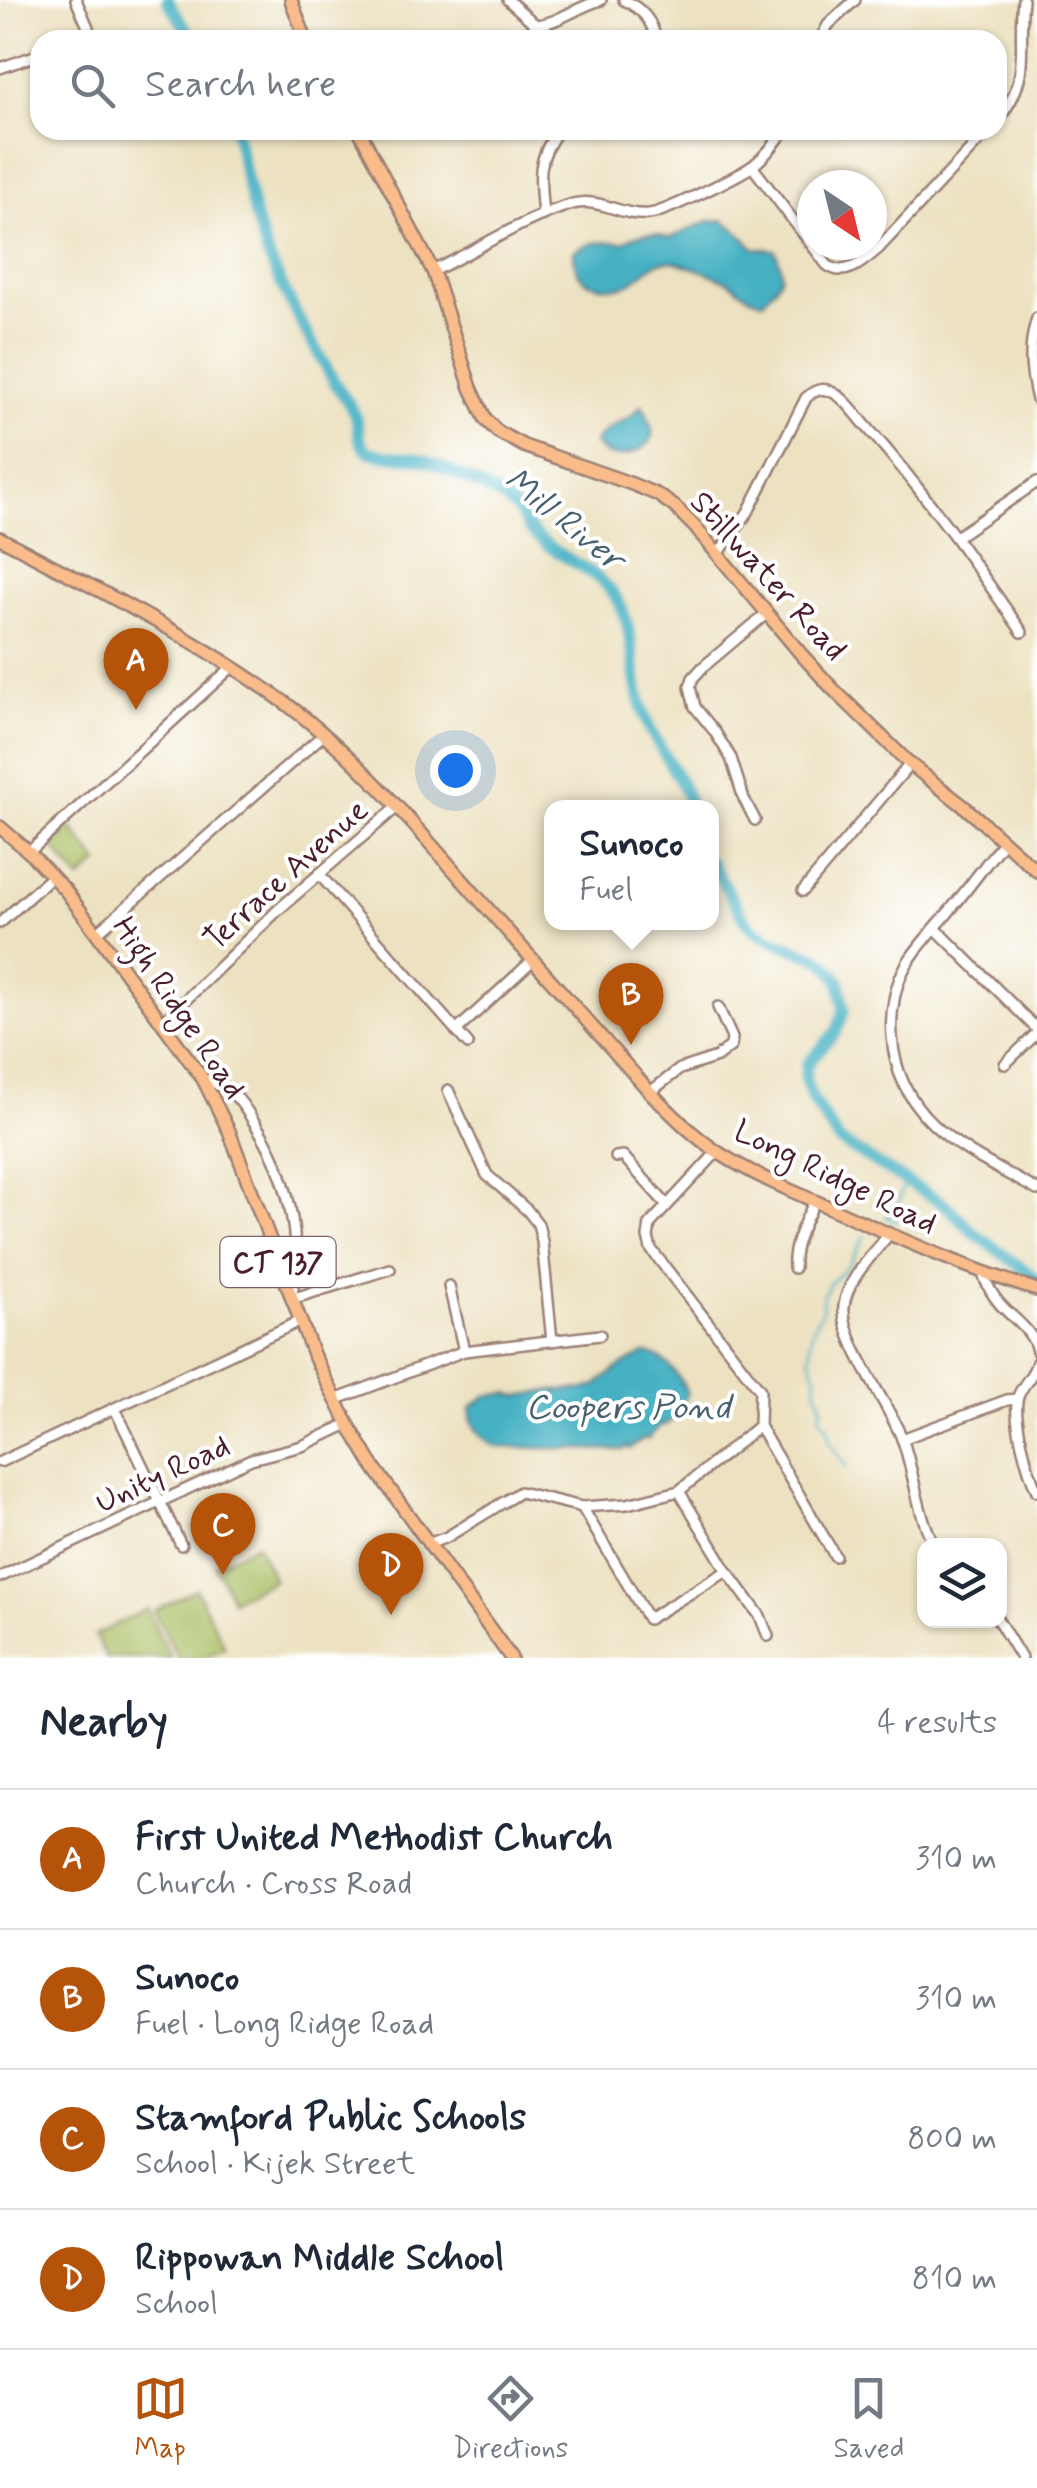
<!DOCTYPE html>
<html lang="en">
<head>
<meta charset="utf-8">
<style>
	:root { --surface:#fff; --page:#f2f2f3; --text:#1f2937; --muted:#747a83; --line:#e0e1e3; --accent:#b45309 }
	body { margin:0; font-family:Mynerve,sans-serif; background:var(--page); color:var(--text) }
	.controls { position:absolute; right:30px; bottom:30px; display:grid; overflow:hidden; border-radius:20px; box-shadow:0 2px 8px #0004 }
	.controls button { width:90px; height:90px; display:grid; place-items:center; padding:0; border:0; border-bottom:2px solid var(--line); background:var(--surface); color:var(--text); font:50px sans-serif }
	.compass { position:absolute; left:797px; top:170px; width:90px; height:90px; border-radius:50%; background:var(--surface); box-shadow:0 2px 8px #0004; rotate:145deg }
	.you { position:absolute; left:455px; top:770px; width:35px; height:35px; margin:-25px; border:8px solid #fff; border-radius:50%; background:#1a73e8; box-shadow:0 0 0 15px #1a73e833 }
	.badge { display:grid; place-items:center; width:65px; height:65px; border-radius:50%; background:var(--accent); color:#fff; font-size:32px; font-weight:700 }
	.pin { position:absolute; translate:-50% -82px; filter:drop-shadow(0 2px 5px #0008) }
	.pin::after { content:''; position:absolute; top:52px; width:35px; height:30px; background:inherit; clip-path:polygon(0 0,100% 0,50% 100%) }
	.popup { position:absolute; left:544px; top:800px; width:175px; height:130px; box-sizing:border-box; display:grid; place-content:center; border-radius:20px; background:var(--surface); filter:drop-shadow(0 2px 8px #0005); font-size:32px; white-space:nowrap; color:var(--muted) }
	.popup b { font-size:38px; color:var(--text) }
	.popup::after { content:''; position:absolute; left:50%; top:100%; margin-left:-20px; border:20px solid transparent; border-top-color:var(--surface) }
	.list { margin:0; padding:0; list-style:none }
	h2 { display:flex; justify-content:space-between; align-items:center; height:130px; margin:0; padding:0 40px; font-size:42px }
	h2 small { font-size:32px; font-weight:400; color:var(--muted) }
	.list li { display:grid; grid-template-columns:65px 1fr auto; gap:30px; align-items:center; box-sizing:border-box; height:140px; padding:0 40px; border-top:2px solid var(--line) }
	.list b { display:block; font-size:38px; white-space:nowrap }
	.list p { margin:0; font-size:32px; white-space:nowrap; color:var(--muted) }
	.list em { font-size:32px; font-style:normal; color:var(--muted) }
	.icon { flex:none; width:55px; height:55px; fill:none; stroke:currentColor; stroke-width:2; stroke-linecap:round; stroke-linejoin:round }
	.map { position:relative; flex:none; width:1037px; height:1658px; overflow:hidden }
	.search { position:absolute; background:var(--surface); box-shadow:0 2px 8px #0004; left:30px; right:30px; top:30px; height:110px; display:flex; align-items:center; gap:25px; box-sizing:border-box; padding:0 35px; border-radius:30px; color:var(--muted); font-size:38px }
	.sheet { height:690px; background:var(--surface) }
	nav { display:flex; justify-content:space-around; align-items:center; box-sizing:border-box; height:140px; border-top:2px solid var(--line); background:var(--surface); font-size:28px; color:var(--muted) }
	nav a { display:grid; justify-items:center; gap:5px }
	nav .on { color:var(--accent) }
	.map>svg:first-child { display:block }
	.green { fill:#a8bd61; stroke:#796e46; stroke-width:2.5 }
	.water { fill:#45b1c3; stroke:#486877; stroke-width:2.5 }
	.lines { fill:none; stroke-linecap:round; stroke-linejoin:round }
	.stream { stroke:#45b1c3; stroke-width:2.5 }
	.river { stroke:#45b1c3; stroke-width:12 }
	.minor-casing { stroke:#9b8076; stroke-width:14 }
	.major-casing { stroke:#9b8076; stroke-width:16 }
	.minor { stroke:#fff; stroke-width:9 }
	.major { stroke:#f9bc8a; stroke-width:11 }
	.labels { text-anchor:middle; stroke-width:8; stroke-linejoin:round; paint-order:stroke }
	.shield { fill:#fff; stroke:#80626b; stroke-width:2.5 }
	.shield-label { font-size:30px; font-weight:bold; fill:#4a1f2b }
	.street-label { font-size:32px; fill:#4a1f2b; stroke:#fff }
	.water-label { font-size:35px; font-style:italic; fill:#48616f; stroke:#fff }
</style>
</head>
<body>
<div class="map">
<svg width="1037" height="1658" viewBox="0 0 1037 1658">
	<rect width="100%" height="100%" fill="#fff"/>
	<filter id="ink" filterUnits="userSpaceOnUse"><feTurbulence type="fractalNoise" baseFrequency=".01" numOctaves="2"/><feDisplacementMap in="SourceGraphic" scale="20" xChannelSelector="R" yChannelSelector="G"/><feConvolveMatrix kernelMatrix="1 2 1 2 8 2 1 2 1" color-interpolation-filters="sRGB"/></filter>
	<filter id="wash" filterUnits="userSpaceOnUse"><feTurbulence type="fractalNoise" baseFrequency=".0048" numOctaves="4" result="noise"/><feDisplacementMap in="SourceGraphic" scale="40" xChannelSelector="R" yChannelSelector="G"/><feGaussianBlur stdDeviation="2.25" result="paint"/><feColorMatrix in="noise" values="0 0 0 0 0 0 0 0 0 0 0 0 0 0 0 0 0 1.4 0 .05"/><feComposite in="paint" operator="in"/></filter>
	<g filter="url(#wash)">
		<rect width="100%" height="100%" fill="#ece1c0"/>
		<!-- green -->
		<g class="green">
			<polygon points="71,827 99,863 80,880 51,845"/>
			<polygon points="257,1544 274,1580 232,1600 215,1565"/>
			<polygon points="196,1589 225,1647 203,1658 178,1658 154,1611"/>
			<polygon points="147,1609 171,1658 106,1658 95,1635"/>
		</g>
		<!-- water -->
		<g class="water">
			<path d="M723,220L739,232L754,248L775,250C787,278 780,280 763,301C741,296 744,290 729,282C717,277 680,261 669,261C652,260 642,277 628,284C622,288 620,286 613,287C587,287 573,278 574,251C595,240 603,242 624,242C640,231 653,232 670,238L709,221Z"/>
			<path d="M642,405C647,413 654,429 652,438C650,444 644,447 639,450C622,459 606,460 594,443C607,423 628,424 642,405Z"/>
			<path d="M645,1353C665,1355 680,1376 687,1393L684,1405L669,1423L660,1426L648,1439L644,1438L629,1449L627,1446L623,1450L496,1447C482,1439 468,1425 471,1408L486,1396L509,1393L517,1396L549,1391L584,1389L595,1386L618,1368Z"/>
		</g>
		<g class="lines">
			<!-- stream -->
			<g class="stream">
				<polyline points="897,1221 886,1217 898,1207 902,1190 908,1182"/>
				<path d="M846,1468C840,1454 827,1446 829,1430L820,1417L822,1405L816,1388L817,1377L811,1360L810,1342L813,1328L822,1310L823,1295L831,1282L848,1266L865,1236"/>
			</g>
			<!-- river -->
			<g class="river">
				<polyline points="167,0 194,40"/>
				<path d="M235,130C246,175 252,219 271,262C289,303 312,343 335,383C341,393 350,403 355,415C360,426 356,441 367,450C378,458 406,455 419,459C438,464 457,474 475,483C490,491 507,499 519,512C524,518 526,526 531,531C560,562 605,568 622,609C636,645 632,682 646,720C658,750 682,775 690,808"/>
				<polyline points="711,863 746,922 756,931 775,941 818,958 826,963 840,982 844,1010 841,1020 836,1032 807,1064 805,1079 812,1099 839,1141 947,1206 974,1233 1037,1279"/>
			</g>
		</g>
	</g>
	<g filter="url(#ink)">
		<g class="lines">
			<!-- minor casing -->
			<g class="minor-casing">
				<g id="minor">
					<path d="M508,0L536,25C558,23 579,6 601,0"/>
					<path d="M624,0C642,9 652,20 656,40"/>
					<polyline points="74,40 85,34 88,27 76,0"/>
					<polyline points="820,40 828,25 855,0"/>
					<polyline points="0,68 40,54"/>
					<path d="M997,121C1033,77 1017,51 1023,0"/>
					<path d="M752,166L827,265C845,279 864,261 879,248L989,130"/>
					<path d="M543,215C540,181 535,159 559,130"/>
					<path d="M433,271C479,249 524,218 573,204C600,197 622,217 649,214C664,213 740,175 754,165C766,155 776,143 784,130"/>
					<path d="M1037,318C1028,347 1030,370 1037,400"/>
					<polyline points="956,537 1037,482"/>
					<path d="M718,554L748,512L806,398C812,392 818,388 827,390C843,394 856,415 867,427C924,491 973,561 1022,632"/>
					<polyline points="755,820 744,799 731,758 715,732 695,707 690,687 693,678 703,667 766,614"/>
					<path d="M1004,841C985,865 967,890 947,914C934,929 919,945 908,962C895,983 890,1011 892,1036C898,1124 970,1152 1037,1190"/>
					<polyline points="29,852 232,667"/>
					<polyline points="319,874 468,1044"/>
					<polyline points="803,891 910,764"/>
					<polyline points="0,923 52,876"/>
					<polyline points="935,928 1037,1029"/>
					<polyline points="98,932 323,735"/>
					<polyline points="163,1022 278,910 398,806"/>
					<polyline points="456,1031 534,959"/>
					<polyline points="1005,1064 1037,1033"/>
					<path d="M203,1079C230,1085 240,1099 254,1122C288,1173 303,1238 291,1299L390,1269"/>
					<polyline points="448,1090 487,1175 528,1211 538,1224 542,1241 552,1341"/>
					<polyline points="650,1092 680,1069 717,1057 731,1046 732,1038 718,1007"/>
					<polyline points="717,1152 650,1224 648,1237 651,1249 760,1390 759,1426 835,1556"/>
					<polyline points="616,1157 623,1156 666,1204"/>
					<path d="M889,1234C873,1255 847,1279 844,1306C840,1340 891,1407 903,1441C915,1476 917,1514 935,1546"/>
					<path d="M794,1268C792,1244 805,1222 815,1201"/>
					<path d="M983,1274C987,1285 992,1295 1000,1304C1013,1319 1033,1330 1037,1351"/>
					<polyline points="449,1286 464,1351"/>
					<path d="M1037,1362C1034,1376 1022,1384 1018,1397C1012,1416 1028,1472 1037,1491"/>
					<polyline points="335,1400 464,1351 600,1335"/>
					<polyline points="115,1409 181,1545"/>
					<polyline points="902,1439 1007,1400 1017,1399"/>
					<polyline points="0,1462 300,1321"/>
					<polyline points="679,1491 727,1571 760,1616 768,1636"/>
					<polyline points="582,1507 648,1619 727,1571"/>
					<polyline points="428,1544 447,1537 520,1492 582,1507 627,1504 679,1491 759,1426"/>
					<polyline points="0,1577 251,1459 302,1446 348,1424"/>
					<polyline points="998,1620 1021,1658"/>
				</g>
			</g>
			<!-- major casing -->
			<g class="major-casing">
				<g id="major">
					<polyline points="291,0 306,40"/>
					<polyline points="359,130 433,271 471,388 486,420 498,432 524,446 632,484 658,495 675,507 695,527 801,654 832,688 910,764 966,808 1037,871"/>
					<path d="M0,538C97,590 199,639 288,705C361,760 419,831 479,899C536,963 593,1027 650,1092C672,1114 693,1136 719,1153C758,1178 802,1195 844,1214C907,1242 970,1270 1037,1290"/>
					<polyline points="0,827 29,852 66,891 203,1079 229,1131 313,1354 348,1424 371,1463 511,1658"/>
				</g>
			</g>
			<!-- minor -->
			<use href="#minor" class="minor"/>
			<!-- major -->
			<use href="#major" class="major"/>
		</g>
	</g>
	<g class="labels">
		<!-- shield labels -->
		<rect class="shield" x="220.5" y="1237" width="115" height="50" rx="8"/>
		<g class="shield-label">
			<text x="278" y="1272">CT 137</text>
		</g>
		<!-- street labels -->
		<g class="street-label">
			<text transform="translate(769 575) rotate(48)" y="11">Stillwater Road</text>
			<text transform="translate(285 874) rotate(-42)" y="11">Terrace Avenue</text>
			<text transform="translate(180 1007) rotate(56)" y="11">High Ridge Road</text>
			<text transform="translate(836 1176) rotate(26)" y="11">Long Ridge Road</text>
			<text transform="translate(162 1473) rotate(-25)" y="11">Unity Road</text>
		</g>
		<!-- water labels -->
		<g class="water-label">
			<text transform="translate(565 518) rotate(39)" y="12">Mill River</text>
			<text x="628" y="1418">Coopers Pond</text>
		</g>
	</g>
</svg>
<div class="controls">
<button><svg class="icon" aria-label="layers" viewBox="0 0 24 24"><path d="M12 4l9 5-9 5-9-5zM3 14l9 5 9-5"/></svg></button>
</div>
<svg class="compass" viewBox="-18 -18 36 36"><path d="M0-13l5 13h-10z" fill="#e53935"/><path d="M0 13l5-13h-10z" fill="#747a83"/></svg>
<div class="you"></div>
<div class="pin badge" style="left:136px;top:710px">A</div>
<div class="pin badge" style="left:631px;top:1045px">B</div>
<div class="popup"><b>Sunoco</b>Fuel</div>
<div class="pin badge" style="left:223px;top:1575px">C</div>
<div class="pin badge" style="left:391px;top:1615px">D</div>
<div class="search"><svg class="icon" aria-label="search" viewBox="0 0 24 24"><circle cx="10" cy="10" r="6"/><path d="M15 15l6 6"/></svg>Search here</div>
</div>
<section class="sheet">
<h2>Nearby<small>4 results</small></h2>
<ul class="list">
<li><span class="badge">A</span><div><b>First United Methodist Church</b><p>Church · Cross Road</p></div><em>310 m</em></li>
<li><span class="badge">B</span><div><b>Sunoco</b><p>Fuel · Long Ridge Road</p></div><em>310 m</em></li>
<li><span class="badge">C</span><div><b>Stamford Public Schools</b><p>School · Kijek Street</p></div><em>800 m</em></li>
<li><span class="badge">D</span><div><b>Rippowan Middle School</b><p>School</p></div><em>810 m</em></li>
</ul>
</section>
<nav>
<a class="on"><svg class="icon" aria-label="map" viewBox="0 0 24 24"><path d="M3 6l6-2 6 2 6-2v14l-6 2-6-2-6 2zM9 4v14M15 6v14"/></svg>Map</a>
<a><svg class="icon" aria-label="directions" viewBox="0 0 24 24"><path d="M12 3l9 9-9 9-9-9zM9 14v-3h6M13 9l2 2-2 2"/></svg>Directions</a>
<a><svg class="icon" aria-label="saved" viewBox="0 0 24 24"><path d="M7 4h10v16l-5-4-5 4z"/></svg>Saved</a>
</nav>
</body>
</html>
